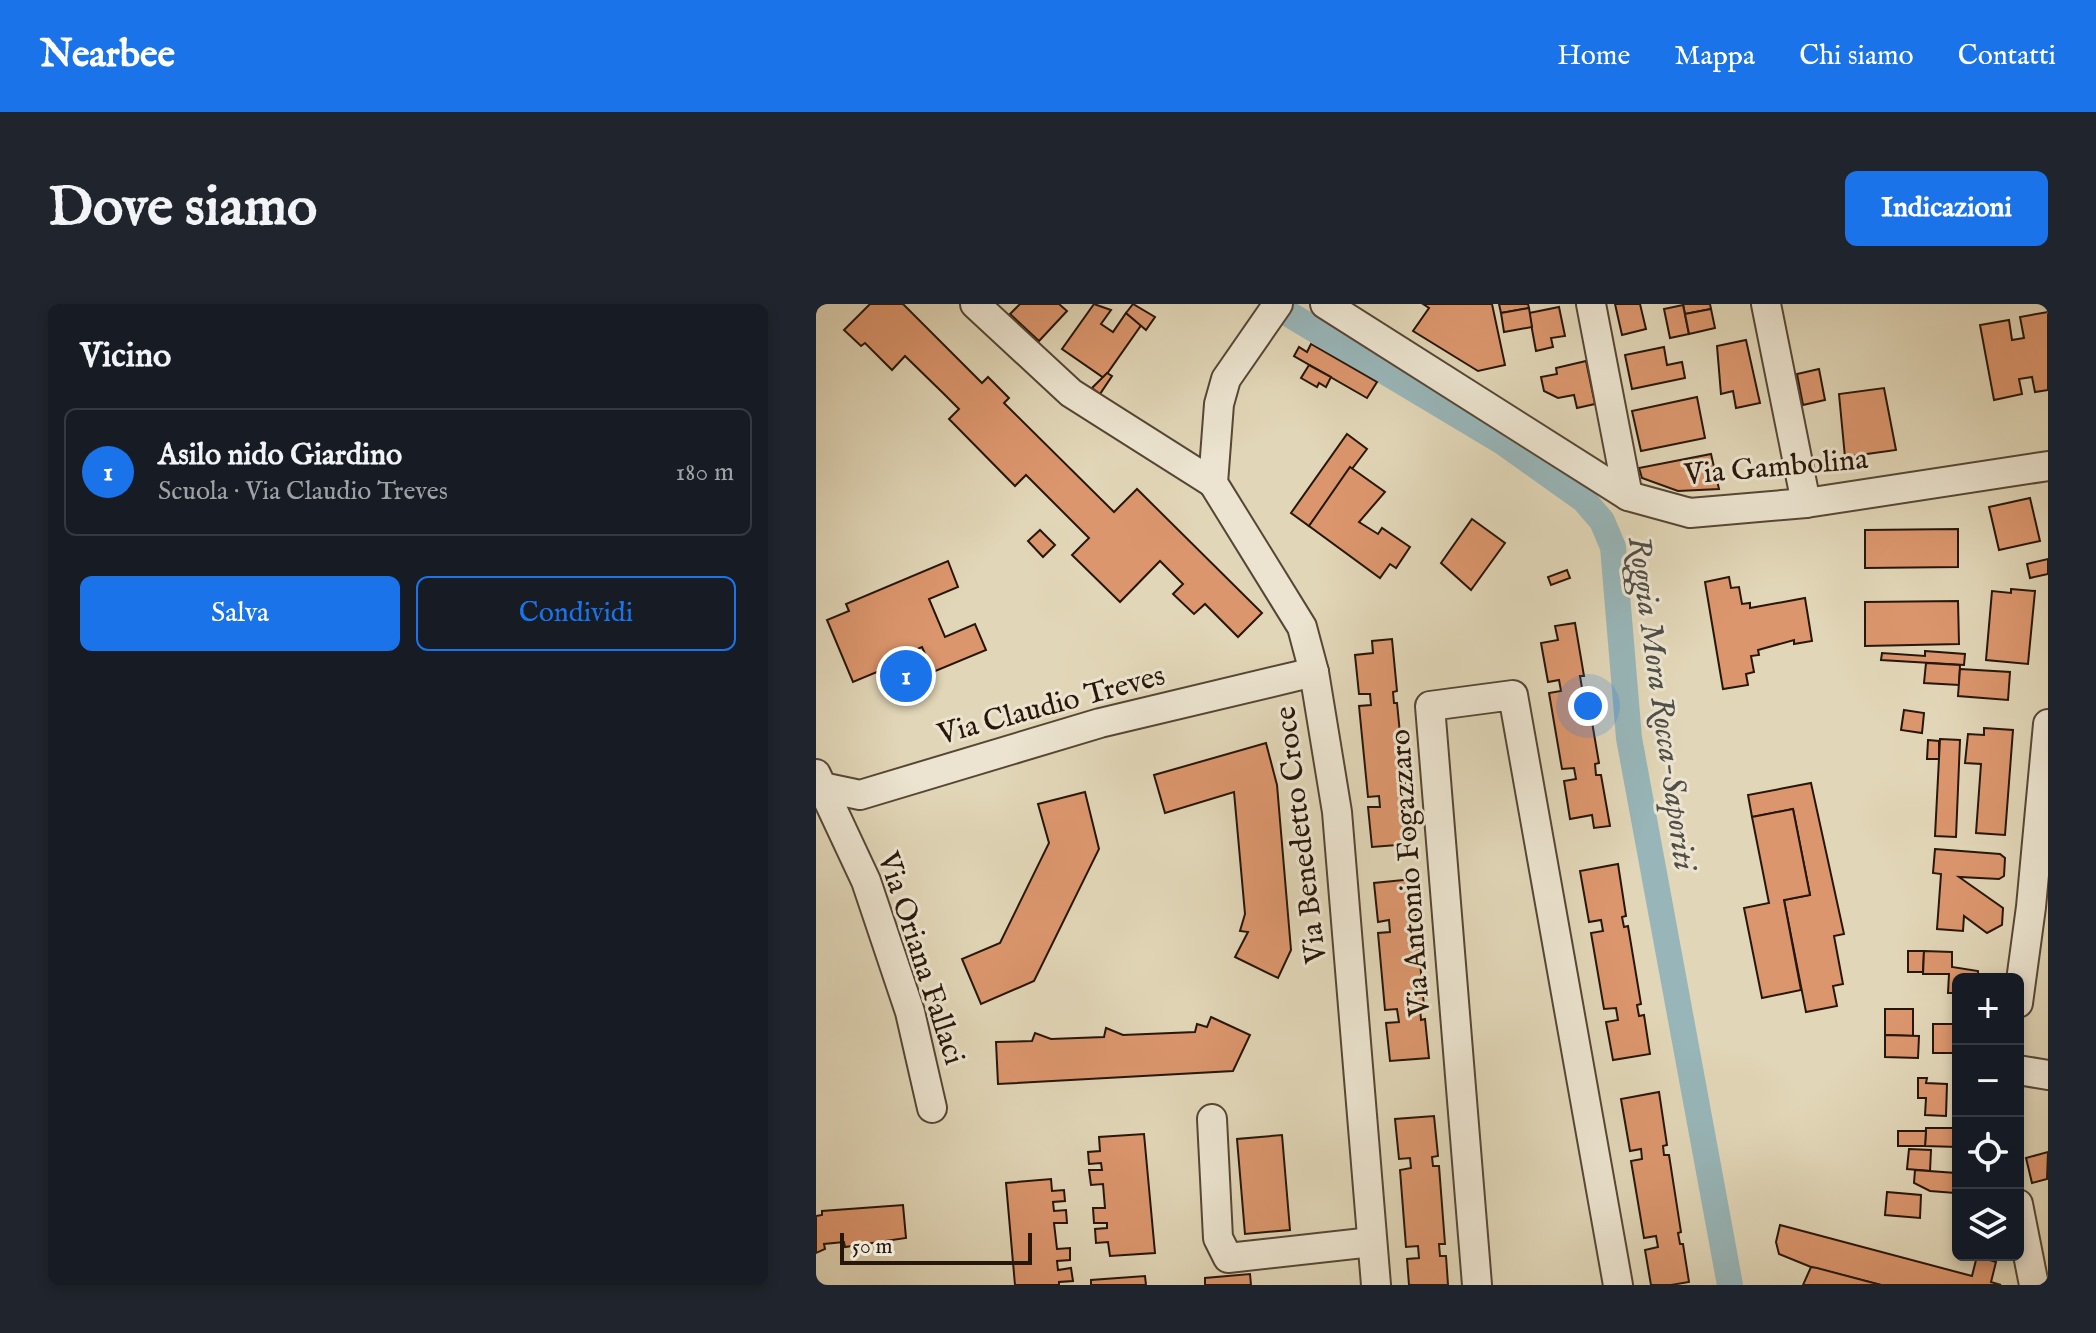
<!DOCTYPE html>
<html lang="it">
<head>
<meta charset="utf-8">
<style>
	:root { --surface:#171b24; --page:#20242c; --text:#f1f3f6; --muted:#9ea1a6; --line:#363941; --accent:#1a73e8 }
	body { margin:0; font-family:"IM FELL English",serif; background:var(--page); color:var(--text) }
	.controls { position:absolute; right:24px; bottom:24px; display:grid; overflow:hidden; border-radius:12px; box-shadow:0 4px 12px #0003 }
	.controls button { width:72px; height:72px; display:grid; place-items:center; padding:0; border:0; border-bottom:2px solid var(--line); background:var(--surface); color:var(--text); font:40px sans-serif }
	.scale { position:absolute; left:24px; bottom:20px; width:192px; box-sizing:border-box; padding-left:8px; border:4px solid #27160a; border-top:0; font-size:22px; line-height:28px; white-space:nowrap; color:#27160a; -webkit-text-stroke:6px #ece4d0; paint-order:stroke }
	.you { position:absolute; left:772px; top:402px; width:28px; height:28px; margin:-20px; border:6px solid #fff; border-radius:50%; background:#1a73e8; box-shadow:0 0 0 12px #1a73e833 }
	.badge { display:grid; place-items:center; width:52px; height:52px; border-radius:50%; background:var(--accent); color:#fff; font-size:26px; font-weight:700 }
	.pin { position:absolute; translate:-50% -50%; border:4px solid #fff; box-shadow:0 2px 8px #0006 }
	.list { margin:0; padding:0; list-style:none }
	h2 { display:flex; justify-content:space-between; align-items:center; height:104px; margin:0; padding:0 32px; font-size:34px }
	h2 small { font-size:26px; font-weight:400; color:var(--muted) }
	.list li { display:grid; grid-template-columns:52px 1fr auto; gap:24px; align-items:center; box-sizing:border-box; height:128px; margin:0 16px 16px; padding:0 16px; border:2px solid var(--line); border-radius:12px }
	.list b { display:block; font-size:30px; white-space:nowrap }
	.list p { margin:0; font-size:26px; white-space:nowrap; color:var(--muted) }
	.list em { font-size:26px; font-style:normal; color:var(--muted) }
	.actions { display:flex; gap:16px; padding:24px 32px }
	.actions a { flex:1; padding:18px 0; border:2px solid var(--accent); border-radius:12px; text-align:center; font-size:28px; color:var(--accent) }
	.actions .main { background:var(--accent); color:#fff }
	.icon { flex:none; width:44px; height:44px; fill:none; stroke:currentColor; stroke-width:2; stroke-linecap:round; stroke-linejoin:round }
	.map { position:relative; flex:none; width:1232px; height:981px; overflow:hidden; border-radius:12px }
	header { display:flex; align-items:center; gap:48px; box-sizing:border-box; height:112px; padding:0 40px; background:var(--accent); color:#fff }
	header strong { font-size:38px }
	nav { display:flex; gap:44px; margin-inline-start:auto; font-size:28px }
	.intro { display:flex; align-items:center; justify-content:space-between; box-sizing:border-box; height:192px; padding:0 48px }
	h1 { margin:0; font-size:56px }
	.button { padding:20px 36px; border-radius:12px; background:var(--accent); color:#fff; font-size:28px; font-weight:700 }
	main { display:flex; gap:48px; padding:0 48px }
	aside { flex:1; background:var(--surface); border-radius:12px; box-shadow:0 4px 12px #0003 }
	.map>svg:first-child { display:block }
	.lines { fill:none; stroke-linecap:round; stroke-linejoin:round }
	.canal { stroke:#98b6b9; stroke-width:26 }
	.building { fill:#dc966d; stroke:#27160a; stroke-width:2 }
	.street-casing { stroke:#564635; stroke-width:32 }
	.street { stroke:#ece4d0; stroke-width:28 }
	.labels { text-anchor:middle; stroke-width:6; stroke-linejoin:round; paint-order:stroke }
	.street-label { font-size:30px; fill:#27160a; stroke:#ece4d0 }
	.water-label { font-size:32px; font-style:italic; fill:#4f4e47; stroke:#ece4d0 }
</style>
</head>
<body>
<header>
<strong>Nearbee</strong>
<nav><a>Home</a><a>Mappa</a><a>Chi siamo</a><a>Contatti</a></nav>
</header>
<div class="intro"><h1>Dove siamo</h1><a class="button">Indicazioni</a></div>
<main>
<aside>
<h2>Vicino<small></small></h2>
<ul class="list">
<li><span class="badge">1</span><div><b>Asilo nido Giardino</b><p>Scuola · Via Claudio Treves</p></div><em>180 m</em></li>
</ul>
<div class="actions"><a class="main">Salva</a><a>Condividi</a></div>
</aside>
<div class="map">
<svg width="1232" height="981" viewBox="0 0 1232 981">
	<rect width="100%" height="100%" fill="#e1d6b7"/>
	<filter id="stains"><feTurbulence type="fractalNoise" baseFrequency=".0025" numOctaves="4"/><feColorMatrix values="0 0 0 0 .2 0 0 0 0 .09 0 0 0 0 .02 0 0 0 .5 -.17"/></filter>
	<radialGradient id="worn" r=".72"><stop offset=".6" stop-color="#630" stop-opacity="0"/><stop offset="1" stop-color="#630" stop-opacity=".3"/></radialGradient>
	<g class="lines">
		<!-- canal -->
		<polyline class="canal" points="456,0 685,137 768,196 786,217 797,243 813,434 914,981"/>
	</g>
	<!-- building -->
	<g class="building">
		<polygon points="54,0 87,0 166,79 172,73 193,94 188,99 298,208 321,185 446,309 422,333 389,300 378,310 357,290 367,280 344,257 304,298 256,251 273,234 210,171 199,182 133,115 143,105 127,89 89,52 76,66 49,39 45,42 28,26"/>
		<polygon points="204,0 243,0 251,7 223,37 194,10"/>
		<polygon points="278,0 295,6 285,20 297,28 310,9 326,20 288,74 246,45"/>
		<polygon points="317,0 339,13 330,26 310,9"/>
		<polygon points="607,0 676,0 689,61 662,67 597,27 613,4"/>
		<polygon points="683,0 712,0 713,4 685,9"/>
		<polygon points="799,0 824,0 830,25 806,31"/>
		<polygon points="894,0 895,5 869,10 867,0"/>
		<polygon points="867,1 873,30 854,34 848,5"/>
		<polygon points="743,3 749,32 735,34 737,43 720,47 713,9"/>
		<polygon points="713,4 716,23 688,28 685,9"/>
		<polygon points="895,5 899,24 873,30 869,10"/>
		<polygon points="1232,8 1232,86 1219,88 1216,73 1203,75 1206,90 1178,96 1164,21 1193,16 1196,36 1208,34 1204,13"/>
		<polygon points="930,36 944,99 920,104 917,87 905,90 901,42"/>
		<polygon points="495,40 561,78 551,94 478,52 483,43 491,48"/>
		<polygon points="848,43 851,61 866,58 869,74 816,85 809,51"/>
		<polygon points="770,57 779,100 761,104 758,91 742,94 728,87 725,73 741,70 740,64"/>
		<polygon points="493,61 515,73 510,83 503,79 501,83 485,74"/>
		<polygon points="1003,65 1009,96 987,101 981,70"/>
		<polygon points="291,69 296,72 284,90 276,84"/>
		<polygon points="1068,84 1080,146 1029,153 1023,90"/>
		<polygon points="881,93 889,134 825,147 816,107"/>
		<polygon points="531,130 551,145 493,222 475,209"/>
		<polygon points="895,150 903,185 862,187 826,174 823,164"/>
		<polygon points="534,163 569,188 543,218 562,230 566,224 594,243 580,264 574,260 564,274 493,222"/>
		<polygon points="1214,194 1224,237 1183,246 1173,203"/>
		<polygon points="656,215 689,239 655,286 625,259"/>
		<polygon points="1142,225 1142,263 1049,264 1049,226"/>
		<polygon points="224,226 239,241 227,253 212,237"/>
		<polygon points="1232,255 1232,270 1214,274 1211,260"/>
		<polygon points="132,257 142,283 113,295 129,333 159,320 170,346 117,368 106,343 71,358 73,363 37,378 11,316 33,307 30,300"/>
		<polygon points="751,266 754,274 735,281 732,273"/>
		<polygon points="913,273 915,284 923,283 926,300 934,299 934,304 989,294 996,337 978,340 978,336 942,346 943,351 935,352 938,368 930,370 932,381 907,385 889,278"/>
		<polygon points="1195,285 1219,287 1212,360 1170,356 1176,287 1195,289"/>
		<polygon points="1142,297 1143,340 1049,342 1049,298"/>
		<polygon points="759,319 768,372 764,372 766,384 770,383 783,459 779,460 780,471 785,471 794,522 778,524 776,511 754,515 748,477 760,475 758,464 746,465 733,389 745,387 743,376 732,378 725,339 742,336 739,322"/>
		<polygon points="576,335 581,387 577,388 578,399 581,399 590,490 586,490 587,500 591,500 594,540 556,543 552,503 564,503 563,492 552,493 543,402 555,401 554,390 543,390 539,351 557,349 556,337"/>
		<polygon points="1109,347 1149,350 1148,361 1065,356 1066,349 1109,352"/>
		<polygon points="1110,359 1144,361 1143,381 1108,379"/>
		<polygon points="1144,365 1194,368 1192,396 1142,392"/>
		<polygon points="1088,406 1108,409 1106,429 1085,426"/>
		<polygon points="1168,424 1197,426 1189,531 1160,529 1165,460 1149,459 1152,430 1168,431"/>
		<polygon points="1124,435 1144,436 1140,533 1119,532"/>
		<polygon points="1112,436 1123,437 1123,455 1111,455"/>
		<polygon points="450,439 461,481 475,646 462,674 419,653 432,628 424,627 429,610 418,488 349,509 338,471"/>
		<polygon points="995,479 1028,630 1018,632 1027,680 1017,682 1021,702 990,708 968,596 994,591 977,505 936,513 932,491"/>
		<polygon points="269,488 283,545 218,677 165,700 146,655 184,639 233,539 222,500"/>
		<polygon points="977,505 994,591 968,596 985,686 946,694 928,604 953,599 936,513"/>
		<polygon points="1119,545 1184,550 1189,554 1188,572 1183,575 1143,573 1187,604 1186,621 1171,629 1148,612 1147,627 1121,625 1125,570 1117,569"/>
		<polygon points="802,560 810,612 806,613 808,623 812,622 825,700 821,701 823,712 828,711 834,750 797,756 790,718 802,716 800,704 788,705 775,629 787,627 785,616 773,618 764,567"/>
		<polygon points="597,575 600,613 596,614 597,625 601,625 608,702 604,703 605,716 609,715 613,754 574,757 570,719 583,718 581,705 569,706 562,629 574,628 573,616 562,618 558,579"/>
		<polygon points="1092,647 1108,647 1107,668 1092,668"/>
		<polygon points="1108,647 1136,648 1136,663 1162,667 1162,675 1142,675 1142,689 1132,689 1133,670 1107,670"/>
		<polygon points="1069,705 1097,705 1097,732 1069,731"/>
		<polygon points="395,713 434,731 417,767 182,780 180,738 216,737 219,729 235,735 288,733 290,724 307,731 379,728 381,720 391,723"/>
		<rect x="1117" y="720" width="25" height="29"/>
		<polygon points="1069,731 1103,732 1102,754 1069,753"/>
		<polygon points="1102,774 1111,774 1110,779 1131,780 1130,812 1109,811 1110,794 1102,794"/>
		<polygon points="843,788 851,841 847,842 848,851 853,851 865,928 862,929 864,940 867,940 873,978 855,981 835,981 829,946 842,943 840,932 828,934 815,857 826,855 825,845 814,847 805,795"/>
		<polygon points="618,812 622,852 616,853 617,862 623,862 629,940 623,940 624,952 630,952 632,981 593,981 591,955 603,954 602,942 590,943 584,866 595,864 594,854 583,855 579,815"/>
		<polygon points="1110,824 1142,824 1142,843 1109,842"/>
		<polygon points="1082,827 1110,827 1109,842 1082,842"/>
		<polygon points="328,830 339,949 294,952 292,938 280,939 279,925 291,924 291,919 278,919 277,904 289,904 287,880 275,881 273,866 286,866 285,859 273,860 272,848 284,847 283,833"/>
		<polygon points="466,831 474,926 429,930 421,835"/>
		<polygon points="1093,845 1115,846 1114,867 1091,865"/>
		<polygon points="1232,848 1231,875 1216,879 1210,854"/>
		<polygon points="1099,866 1140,869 1139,889 1114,887 1098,879"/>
		<polygon points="235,875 236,887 248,886 249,897 237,898 238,907 250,906 251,919 238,919 241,945 254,944 254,956 241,957 242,966 255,964 257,977 243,978 243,981 199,981 190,879"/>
		<polygon points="1071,888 1105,891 1104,914 1069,911"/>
		<polygon points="87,901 90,934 29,943 28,938 8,940 9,945 0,949 0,912 6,911 6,907"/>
		<polygon points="964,921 1156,972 1161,952 1180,958 1175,978 1185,981 1065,981 995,963 963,950 960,938"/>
		<polygon points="995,963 1001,964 1065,981 987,981"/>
		<polygon points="434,970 435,981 389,981 389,974"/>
		<polygon points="329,972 330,981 275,981 275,976"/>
	</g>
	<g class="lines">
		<!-- street casing -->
		<g class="street-casing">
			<g id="street">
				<polyline points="159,0 255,89 397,179"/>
				<polyline points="462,0 410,75 403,100 397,179 486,323 498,368 521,508 560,981"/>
				<polyline points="509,0 812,192 874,209 990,199 1232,162"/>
				<polyline points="775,0 812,192"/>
				<polyline points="950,0 990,199"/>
				<polyline points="0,470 6,483 44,491 284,419 498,368"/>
				<polyline points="6,483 50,577 94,708 116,804"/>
				<polyline points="1202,699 1215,603 1232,420"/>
				<polyline points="1202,766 1232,771"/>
				<polyline points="396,815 402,934 412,954 556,938"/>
				<polyline points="1202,900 1218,981"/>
				<polyline points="661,981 614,402 697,391 802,981"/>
			</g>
		</g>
		<!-- street -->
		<use href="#street" class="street"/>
	</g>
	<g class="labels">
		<!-- street labels -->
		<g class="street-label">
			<text transform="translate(960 162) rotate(-5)" y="10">Via Gambolina</text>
			<text transform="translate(235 400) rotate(-15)" y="10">Via Claudio Treves</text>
			<text transform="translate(484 531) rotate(-97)" y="10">Via Benedetto Croce</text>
			<text transform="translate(593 569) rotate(-94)" y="10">Via Antonio Fogazzaro</text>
			<text transform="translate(106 654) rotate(72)" y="10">Via Oriana Fallaci</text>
		</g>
		<!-- water labels -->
		<g class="water-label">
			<text transform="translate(847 399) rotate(82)" y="11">Roggia Mora Rocca-Saporiti</text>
		</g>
	</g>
	<rect width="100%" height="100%" filter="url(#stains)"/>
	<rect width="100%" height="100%" fill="url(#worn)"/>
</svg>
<div class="controls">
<button>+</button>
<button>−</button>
<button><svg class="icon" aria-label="locate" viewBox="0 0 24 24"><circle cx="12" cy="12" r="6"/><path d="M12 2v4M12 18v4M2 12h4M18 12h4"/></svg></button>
<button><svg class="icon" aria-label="layers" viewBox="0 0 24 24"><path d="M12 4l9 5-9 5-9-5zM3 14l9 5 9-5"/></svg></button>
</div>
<div class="scale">50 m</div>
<div class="you"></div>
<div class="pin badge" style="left:90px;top:372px">1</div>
</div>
</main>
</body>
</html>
